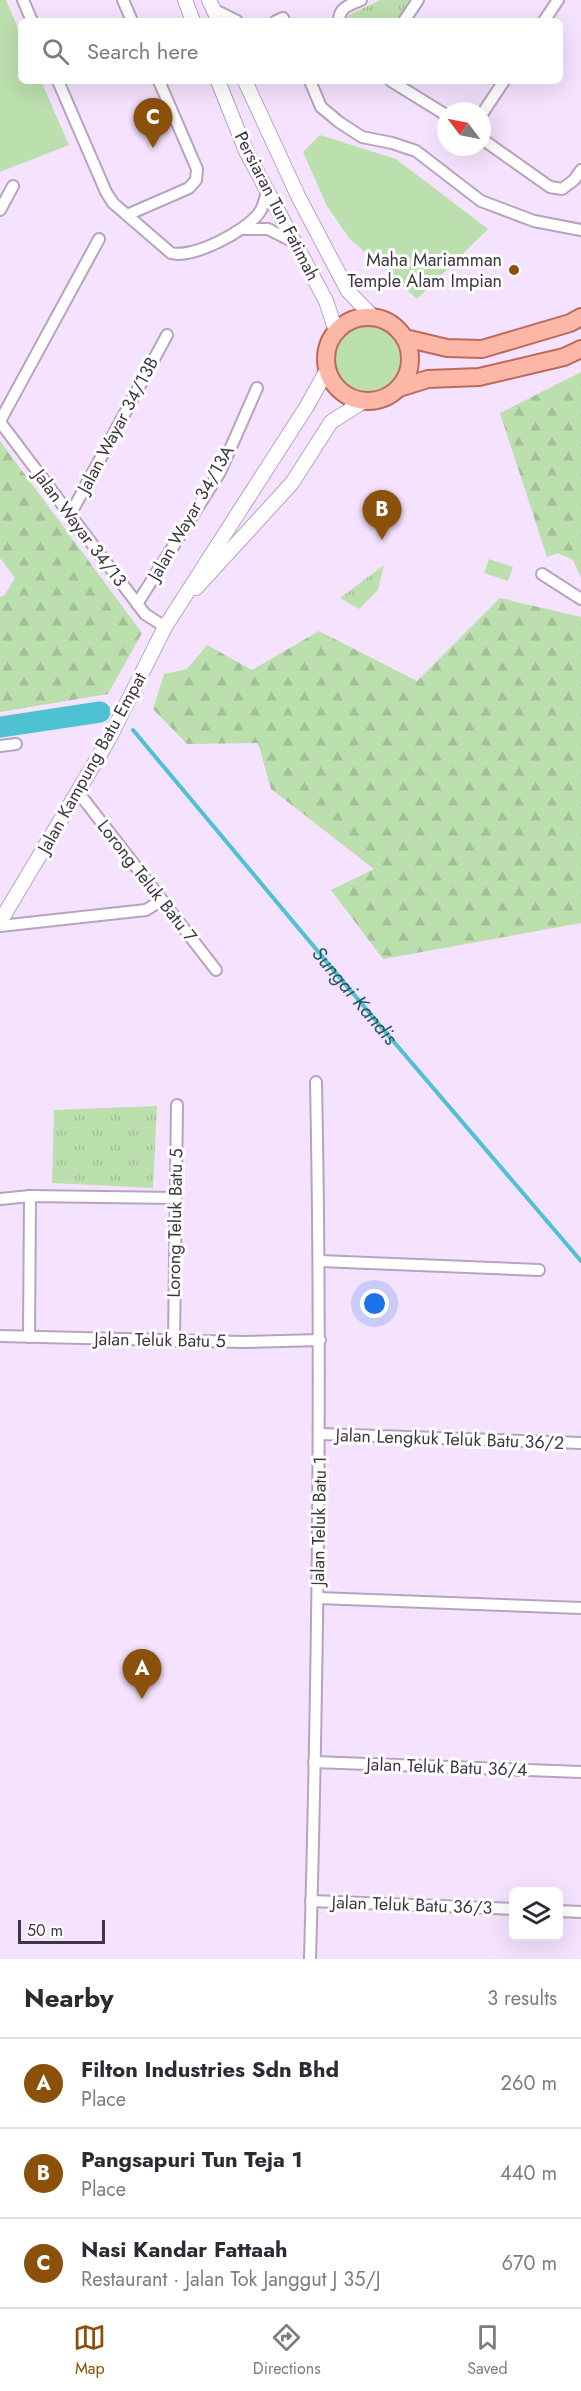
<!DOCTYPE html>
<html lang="en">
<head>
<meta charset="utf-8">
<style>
	:root { --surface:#fff; --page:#f2f2f3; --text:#2b2b33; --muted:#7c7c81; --line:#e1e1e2; --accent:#8b500a }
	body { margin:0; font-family:Jost,sans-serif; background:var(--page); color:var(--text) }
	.controls { position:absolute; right:18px; bottom:18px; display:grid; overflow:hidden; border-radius:9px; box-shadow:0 6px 24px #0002 }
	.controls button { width:54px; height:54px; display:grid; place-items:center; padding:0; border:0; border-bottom:2px solid var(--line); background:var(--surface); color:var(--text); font:30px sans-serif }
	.compass { position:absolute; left:437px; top:102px; width:54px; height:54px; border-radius:50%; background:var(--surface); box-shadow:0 6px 24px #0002; rotate:302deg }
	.scale { position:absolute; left:18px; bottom:15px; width:87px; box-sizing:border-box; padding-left:6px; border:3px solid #3e3742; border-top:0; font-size:16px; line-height:21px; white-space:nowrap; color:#3e3742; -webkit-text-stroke:4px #fff; paint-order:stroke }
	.you { position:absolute; left:375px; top:1304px; width:21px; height:21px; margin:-15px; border:4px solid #fff; border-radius:50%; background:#1a73e8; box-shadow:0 0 0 9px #1a73e833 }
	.badge { display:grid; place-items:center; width:39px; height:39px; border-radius:50%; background:var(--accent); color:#fff; font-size:20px; font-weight:700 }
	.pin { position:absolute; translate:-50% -50px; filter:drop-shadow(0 2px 3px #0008) }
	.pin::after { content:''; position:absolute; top:32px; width:21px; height:18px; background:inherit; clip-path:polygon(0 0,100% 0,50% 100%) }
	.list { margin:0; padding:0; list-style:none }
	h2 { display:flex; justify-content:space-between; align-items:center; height:78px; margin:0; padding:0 24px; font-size:26px }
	h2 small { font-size:20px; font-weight:400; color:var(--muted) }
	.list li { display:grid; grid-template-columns:39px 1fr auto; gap:18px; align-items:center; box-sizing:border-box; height:90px; padding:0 24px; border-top:2px solid var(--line) }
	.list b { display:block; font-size:22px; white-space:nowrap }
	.list p { margin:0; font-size:20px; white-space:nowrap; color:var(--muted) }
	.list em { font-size:20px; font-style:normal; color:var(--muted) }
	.icon { flex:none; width:33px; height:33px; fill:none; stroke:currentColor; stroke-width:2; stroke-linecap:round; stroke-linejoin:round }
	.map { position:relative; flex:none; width:581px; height:1959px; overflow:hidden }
	.search { position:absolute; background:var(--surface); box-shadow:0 6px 24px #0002; left:18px; right:18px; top:18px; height:66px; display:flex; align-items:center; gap:15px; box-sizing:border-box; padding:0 21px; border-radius:9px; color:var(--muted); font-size:22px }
	.sheet { height:348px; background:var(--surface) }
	nav { display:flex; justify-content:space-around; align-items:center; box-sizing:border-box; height:84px; border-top:2px solid var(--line); background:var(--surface); font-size:16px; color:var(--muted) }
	nav a { display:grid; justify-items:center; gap:3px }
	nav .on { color:var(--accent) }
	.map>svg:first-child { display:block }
	.grass { fill:#bcdfae }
	.forest { fill:url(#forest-firs) }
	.park { fill:url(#park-tufts) }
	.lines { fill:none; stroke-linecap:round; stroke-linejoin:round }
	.stream { stroke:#4ec1d3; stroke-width:4 }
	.river { stroke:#4ec1d3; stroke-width:21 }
	.street-casing { stroke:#b6a4bf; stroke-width:14 }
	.secondary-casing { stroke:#b6a4bf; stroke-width:16 }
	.primary-casing { stroke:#ba6b5e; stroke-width:20 }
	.street { stroke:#fff; stroke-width:10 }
	.secondary { stroke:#fff; stroke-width:14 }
	.primary { stroke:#fdb7a7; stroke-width:16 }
	.poi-dot { fill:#8b500a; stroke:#fff; stroke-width:2 }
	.labels { text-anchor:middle; stroke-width:6; stroke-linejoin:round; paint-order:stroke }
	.street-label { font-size:18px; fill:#3e3742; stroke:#fff }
	.poi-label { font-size:18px; fill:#3e3742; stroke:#fff; text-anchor:end }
	.water-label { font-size:20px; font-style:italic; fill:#275860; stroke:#fff }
</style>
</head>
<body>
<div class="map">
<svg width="581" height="1959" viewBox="0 0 581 1959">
	<defs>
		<pattern id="forest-firs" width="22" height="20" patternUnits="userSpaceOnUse" patternTransform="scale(1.5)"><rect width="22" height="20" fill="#bcdfae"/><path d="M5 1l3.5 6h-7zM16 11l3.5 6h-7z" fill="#a3c097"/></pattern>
		<pattern id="park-tufts" width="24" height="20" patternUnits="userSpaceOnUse" patternTransform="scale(1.5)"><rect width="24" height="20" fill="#bcdfae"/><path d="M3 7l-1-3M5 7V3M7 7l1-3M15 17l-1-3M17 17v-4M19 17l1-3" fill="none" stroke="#a3c097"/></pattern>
	</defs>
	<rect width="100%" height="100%" fill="#f5e2fe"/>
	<!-- grass -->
	<g class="grass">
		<polygon points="0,0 6,0 21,35 21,81 41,81 69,145 0,172"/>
		<polygon points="320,135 396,159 488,229 417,299 349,238 327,206 303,152"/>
		<circle cx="366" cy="359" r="34"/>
		<polygon points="489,559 513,567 508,581 484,573"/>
	</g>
	<!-- forest -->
	<g class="forest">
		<polygon points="581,372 581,578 573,560 558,553 547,557 500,413"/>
		<polygon points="0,441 142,633 108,694 0,712 0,597 4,596 15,578 0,558"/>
		<polygon points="500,598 581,617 581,923 383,959 331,890 374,869 271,789 258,743 187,744 153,709 164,674 187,669 207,645 252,670 319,631 417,681"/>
	</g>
	<!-- park -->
	<g class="park">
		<polygon points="380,0 410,0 396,21 347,21 347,16"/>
		<polygon points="384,565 378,590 359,609 340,598"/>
		<polygon points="157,1106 153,1188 52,1183 54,1110"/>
	</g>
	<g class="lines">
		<!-- stream -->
		<path class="stream" id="s1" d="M133,730L382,1028L581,1261"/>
		<!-- river -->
		<polyline class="river" points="0,727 100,712"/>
		<!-- street casing -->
		<g class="street-casing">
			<g id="street">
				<polyline points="23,0 32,21"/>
				<polyline points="123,0 132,21"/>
				<polyline points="213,9 237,21"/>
				<polyline points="276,21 283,18 284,21"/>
				<path d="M339,21C339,7 350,5 361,0"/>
				<polyline points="404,21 418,0"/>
				<polyline points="544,21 558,0"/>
				<path d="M58,81L106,192L113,203L171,253C193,259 246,231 259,213C264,206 265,199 267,191"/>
				<polyline points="310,81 321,107 339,122 362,137 392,143 416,151 481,201 534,221 581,230"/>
				<polyline points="391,81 446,115"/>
				<polyline points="482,114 504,81"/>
				<polyline points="482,139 550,187 562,189 574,180 581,170"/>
				<polyline points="0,210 13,186"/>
				<polyline points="127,215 189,188 196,180 197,169 159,81"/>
				<polyline points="243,229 268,229 294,242"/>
				<polyline points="0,421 99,239"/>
				<polyline points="0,422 145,614 165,627"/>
				<polyline points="70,515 167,335"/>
				<polyline points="542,574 581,599"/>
				<polyline points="137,604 220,472 257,388"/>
				<polyline points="0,746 16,744"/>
				<polyline points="78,792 216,970"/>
				<polyline points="0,926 146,910 162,900"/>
				<polyline points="0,1199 30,1196 176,1198"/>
				<polyline points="320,1261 539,1270"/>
				<polyline points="0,1336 243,1342 320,1340"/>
				<polyline points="29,1337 30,1196"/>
				<polyline points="174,1341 177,1105"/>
				<polyline points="320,1434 581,1443"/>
				<polyline points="318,1598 581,1608"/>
				<polyline points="314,1762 581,1772"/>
				<polyline points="311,1901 514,1909"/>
				<polyline points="558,1911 581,1912"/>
				<path d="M310,1959C318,1667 322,1375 316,1082"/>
			</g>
		</g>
		<!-- secondary casing -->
		<g class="secondary-casing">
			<g id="secondary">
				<polyline points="185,0 193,21"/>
				<polyline points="209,0 219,21"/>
				<polyline points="218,81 246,151 326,301 336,331"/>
				<polyline points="245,81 299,198 348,291 373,317"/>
				<polyline points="196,588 292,483 331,422 364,401"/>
				<polyline points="0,922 109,739 165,627 307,406 327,370"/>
			</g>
		</g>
		<!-- primary casing -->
		<g class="primary-casing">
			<g id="primary">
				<circle cx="368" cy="359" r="42"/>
				<polyline points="405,338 447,348 482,349 570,323 581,317"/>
				<polyline points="399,388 428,379 479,377 564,357 581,349"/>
			</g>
		</g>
		<!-- street -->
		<use href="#street" class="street"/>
		<!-- secondary -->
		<use href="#secondary" class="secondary"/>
		<!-- primary -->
		<use href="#primary" class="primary"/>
	</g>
	<!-- markers -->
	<circle class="poi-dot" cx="514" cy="270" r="6"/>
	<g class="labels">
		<!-- street labels -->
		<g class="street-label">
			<text transform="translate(277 206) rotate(63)" y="6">Persiaran Tun Fatimah</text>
			<text transform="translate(118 425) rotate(-62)" y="6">Jalan Wayar 34/13B</text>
			<text transform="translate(191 513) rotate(-60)" y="6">Jalan Wayar 34/13A</text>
			<text transform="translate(80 528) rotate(53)" y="6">Jalan Wayar 34/13</text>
			<text transform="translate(92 763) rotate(-61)" y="6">Jalan Kampung Batu Empat</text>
			<text transform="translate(147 881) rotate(52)" y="6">Lorong Teluk Batu 7</text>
			<text transform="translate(175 1223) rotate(-89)" y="6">Lorong Teluk Batu 5</text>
			<text transform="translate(160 1340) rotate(1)" y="6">Jalan Teluk Batu 5</text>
			<text transform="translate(450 1439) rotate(2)" y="6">Jalan Lengkuk Teluk Batu 36/2</text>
			<text transform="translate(319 1521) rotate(-89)" y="6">Jalan Teluk Batu 1</text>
			<text transform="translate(447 1767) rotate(2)" y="6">Jalan Teluk Batu 36/4</text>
			<text transform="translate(412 1905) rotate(2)" y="6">Jalan Teluk Batu 36/3</text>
		</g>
		<!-- poi labels -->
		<g class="poi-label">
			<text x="502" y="266">Maha Mariamman<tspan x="502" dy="21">Temple Alam Impian</tspan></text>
		</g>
		<!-- water labels -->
		<g class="water-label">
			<text dy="7" stroke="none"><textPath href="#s1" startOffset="346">Sungai Kandis</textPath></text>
		</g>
	</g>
</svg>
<div class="controls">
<button><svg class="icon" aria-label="layers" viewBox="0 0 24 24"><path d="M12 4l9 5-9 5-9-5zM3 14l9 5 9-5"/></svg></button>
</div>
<svg class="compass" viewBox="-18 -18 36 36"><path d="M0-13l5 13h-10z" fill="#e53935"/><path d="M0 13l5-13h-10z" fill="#7c7c81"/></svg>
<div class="scale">50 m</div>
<div class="you"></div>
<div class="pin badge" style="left:142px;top:1699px">A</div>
<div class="pin badge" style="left:382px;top:540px">B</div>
<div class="pin badge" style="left:153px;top:148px">C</div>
<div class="search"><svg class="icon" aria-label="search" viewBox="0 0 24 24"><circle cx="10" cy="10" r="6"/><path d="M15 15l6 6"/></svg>Search here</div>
</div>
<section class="sheet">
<h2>Nearby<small>3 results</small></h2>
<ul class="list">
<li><span class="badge">A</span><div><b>Filton Industries Sdn Bhd</b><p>Place</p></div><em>260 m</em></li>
<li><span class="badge">B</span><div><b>Pangsapuri Tun Teja 1</b><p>Place</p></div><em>440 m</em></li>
<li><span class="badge">C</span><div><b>Nasi Kandar Fattaah</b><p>Restaurant · Jalan Tok Janggut J 35/J</p></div><em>670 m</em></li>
</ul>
</section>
<nav>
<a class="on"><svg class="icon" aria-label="map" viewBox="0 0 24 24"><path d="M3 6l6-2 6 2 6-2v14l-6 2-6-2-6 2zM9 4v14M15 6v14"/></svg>Map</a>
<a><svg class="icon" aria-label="directions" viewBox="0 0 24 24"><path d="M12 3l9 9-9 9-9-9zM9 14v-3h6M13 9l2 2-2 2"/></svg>Directions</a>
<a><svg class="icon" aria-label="saved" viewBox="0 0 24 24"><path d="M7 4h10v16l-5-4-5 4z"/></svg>Saved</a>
</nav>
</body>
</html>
